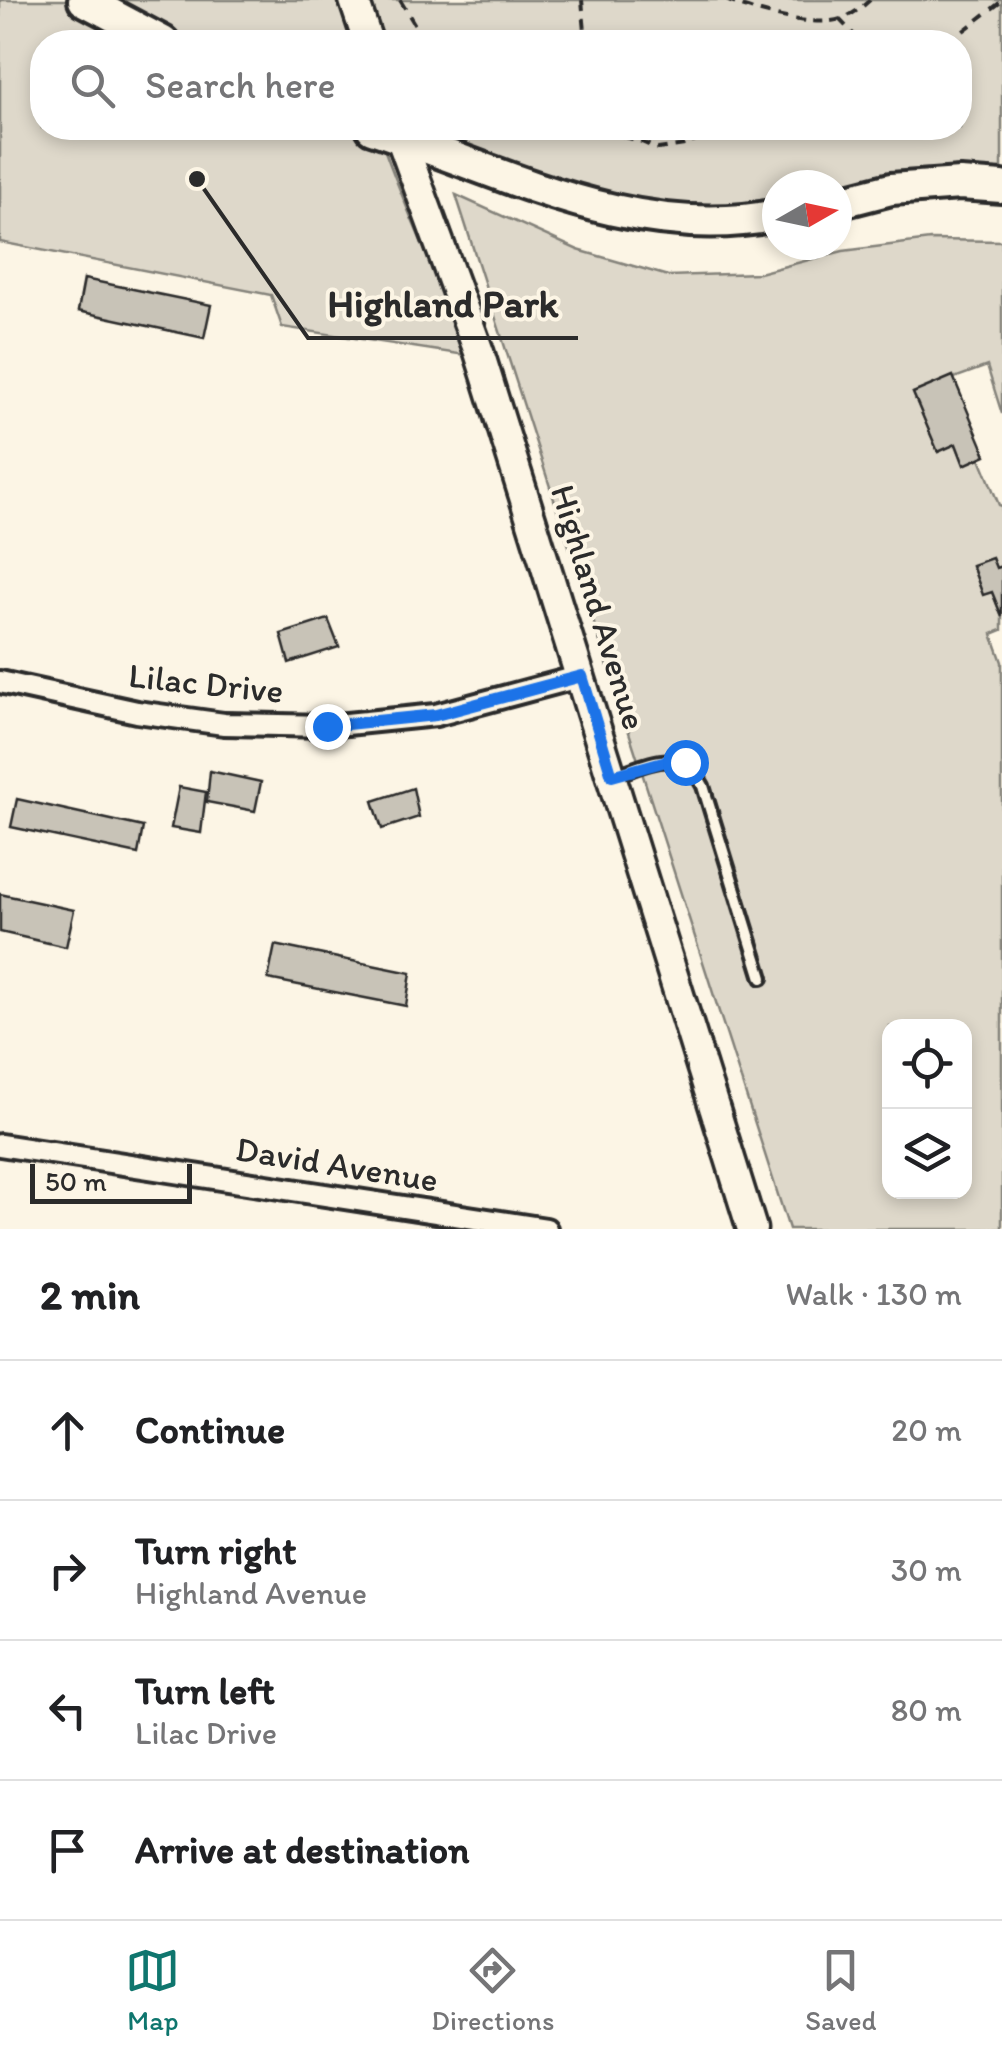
<!DOCTYPE html>
<html lang="en">
<head>
<meta charset="utf-8">
<style>
	:root { --surface:#fff; --page:#f6f6f6; --text:#202124; --muted:#757577; --line:#e0e0e0; --accent:#0f766e }
	body { margin:0; font-family:Itim,sans-serif; background:var(--page); color:var(--text) }
	.controls { position:absolute; right:30px; bottom:30px; display:grid; overflow:hidden; border-radius:20px; box-shadow:0 5px 15px #0003 }
	.controls button { width:90px; height:90px; display:grid; place-items:center; padding:0; border:0; border-bottom:2px solid var(--line); background:var(--surface); color:var(--text); font:50px sans-serif }
	.compass { position:absolute; left:762px; top:170px; width:90px; height:90px; border-radius:50%; background:var(--surface); box-shadow:0 5px 15px #0003; rotate:81deg }
	.scale { position:absolute; left:30px; bottom:25px; width:162px; box-sizing:border-box; padding-left:10px; border:5px solid #2b2b2b; border-top:0; font-size:28px; line-height:35px; white-space:nowrap; color:#2b2b2b; -webkit-text-stroke:8px #fcf5e5; paint-order:stroke }
	.stop { position:absolute; width:30px; height:30px; margin:-22px; border:8px solid #1a73e8; border-radius:50%; background:#fff }
	.stop.end { background:#1a73e8; border-color:#fff; box-shadow:0 2px 10px #0008 }
	.list { margin:0; padding:0; list-style:none }
	h2 { display:flex; justify-content:space-between; align-items:center; height:130px; margin:0; padding:0 40px; font-size:42px }
	h2 small { font-size:32px; font-weight:400; color:var(--muted) }
	.list li { display:grid; grid-template-columns:65px 1fr auto; gap:30px; align-items:center; box-sizing:border-box; height:140px; padding:0 40px; border-top:2px solid var(--line) }
	.list b { display:block; font-size:38px; white-space:nowrap }
	.list p { margin:0; font-size:32px; white-space:nowrap; color:var(--muted) }
	.list em { font-size:32px; font-style:normal; color:var(--muted) }
	.icon { flex:none; width:55px; height:55px; fill:none; stroke:currentColor; stroke-width:2; stroke-linecap:round; stroke-linejoin:round }
	.map { position:relative; flex:none; width:1002px; height:1229px; overflow:hidden }
	.search { position:absolute; background:var(--surface); box-shadow:0 5px 15px #0003; left:30px; right:30px; top:30px; height:110px; display:flex; align-items:center; gap:25px; box-sizing:border-box; padding:0 35px; border-radius:40px; color:var(--muted); font-size:38px }
	.sheet { height:690px; background:var(--surface) }
	nav { display:flex; justify-content:space-around; align-items:center; box-sizing:border-box; height:140px; border-top:2px solid var(--line); background:var(--surface); font-size:28px; color:var(--muted) }
	nav a { display:grid; justify-items:center; gap:5px }
	nav .on { color:var(--accent) }
	.map>svg:first-child { display:block }
	.green { fill:#ded8ca; stroke:#84827a; stroke-width:2.5; fill-rule:evenodd }
	.building { fill:#c8c3b7; stroke:#2b2b2b; stroke-width:2.5 }
	.lines { fill:none; stroke-linecap:round; stroke-linejoin:round }
	.service-casing { stroke:#2b2b2b; stroke-width:18 }
	.minor-casing { stroke:#2b2b2b; stroke-width:28 }
	.tertiary-casing { stroke:#2b2b2b; stroke-width:35 }
	.secondary-casing { stroke:#2b2b2b; stroke-width:38 }
	.path { stroke:#2b2b2b; stroke-width:4; stroke-dasharray:10 8; stroke-linecap:butt }
	.service { stroke:#fcf5e5; stroke-width:10 }
	.minor { stroke:#fcf5e5; stroke-width:20 }
	.tertiary { stroke:#fcf5e5; stroke-width:28 }
	.secondary { stroke:#fcf5e5; stroke-width:30 }
	.route { stroke:#1a73e8; stroke-width:12 }
	.labels { text-anchor:middle; stroke-width:8; stroke-linejoin:round; paint-order:stroke }
	.street-label { font-size:35px; fill:#2b2b2b; stroke:#fcf5e5 }
	.leader { fill:none; stroke:#2b2b2b; stroke-width:4 }
	.callout-dot { fill:#2b2b2b; stroke:#fcf5e5; stroke-width:4 }
	.callout-label { font-size:38px; text-anchor:middle; font-weight:bold; fill:#2b2b2b; stroke:#fcf5e5; stroke-width:8; stroke-linejoin:round; paint-order:stroke }
</style>
</head>
<body>
<div class="map">
<svg width="1002" height="1229" viewBox="0 0 1002 1229">
	<rect width="100%" height="100%" fill="#fcf5e5"/>
	<filter id="ink" filterUnits="userSpaceOnUse"><feTurbulence type="fractalNoise" baseFrequency=".01" numOctaves="2"/><feDisplacementMap in="SourceGraphic" scale="20" xChannelSelector="R" yChannelSelector="G"/><feConvolveMatrix kernelMatrix="1 2 1 2 8 2 1 2 1" color-interpolation-filters="sRGB"/></filter>
	<g filter="url(#ink)">
		<!-- green -->
		<g class="green">
			<path d="M0,0H1002V172C945,166 893,176 837,188V185H777V201C652,227 525,169 411,128H960V42H42V128H377C402,205 440,277 465,355L282,327L271,295L0,242Z"/>
			<path d="M456,195L578,250L668,276L759,273L843,251L930,240L1002,241V414L987,366L913,393L938,451L956,444L964,464L980,458L999,505L1002,506V566L996,568L992,558L972,566L983,594L992,592L1002,617V630L992,634L1002,662V1229H789ZM890,1026H964V1192H890Z"/>
		</g>
		<!-- building -->
		<g class="building">
			<polygon points="84,279 211,305 204,338 78,311"/>
			<polygon points="953,376 986,455 964,465 956,444 938,452 913,393"/>
			<polygon points="992,558 996,568 1002,566 1002,617 992,592 983,595 972,565"/>
			<polygon points="328,619 339,647 289,663 281,634"/>
			<polygon points="210,771 261,782 255,811 207,802"/>
			<polygon points="179,787 206,792 201,833 171,828"/>
			<polygon points="413,788 419,817 382,829 373,801"/>
			<polygon points="17,799 143,827 138,854 11,827"/>
			<polygon points="0,894 74,910 66,947 0,932"/>
			<polygon points="275,945 411,973 406,1006 268,979"/>
		</g>
		<g class="lines">
			<!-- service casing -->
			<g class="service-casing">
				<path id="service" d="M613,776C650,764 681,744 703,786L762,978"/>
			</g>
			<!-- minor casing -->
			<g class="minor-casing">
				<g id="minor">
					<polyline points="0,682 137,712 224,724 327,726 436,715 582,676"/>
					<polyline points="0,1145 546,1229"/>
				</g>
			</g>
			<!-- tertiary casing -->
			<g class="tertiary-casing">
				<g id="tertiary">
					<polyline points="354,0 368,42"/>
					<polyline points="397,128 479,352 752,1229"/>
				</g>
			</g>
			<!-- secondary casing -->
			<g class="secondary-casing">
				<g id="secondary">
					<polyline points="84,0 163,42"/>
					<path d="M372,128C502,171 635,244 777,215"/>
					<polyline points="837,203 891,189 960,184 1002,187"/>
				</g>
			</g>
			<!-- path -->
			<g class="path">
				<polyline points="400,0 415,25 421,42"/>
				<polyline points="582,0 586,42"/>
				<path d="M726,0C753,12 816,29 843,18C854,14 862,7 870,0"/>
				<polyline points="839,19 861,42"/>
				<polyline points="813,42 823,35 835,36 848,42"/>
				<polyline points="949,42 1002,1"/>
				<polyline points="588,128 637,140 658,149 685,145 731,128"/>
			</g>
			<!-- service -->
			<use href="#service" class="service"/>
			<!-- minor -->
			<use href="#minor" class="minor"/>
			<!-- tertiary -->
			<use href="#tertiary" class="tertiary"/>
			<!-- secondary -->
			<use href="#secondary" class="secondary"/>
		</g>
	</g>
	<g class="lines" filter="url(#ink)">
		<!-- route -->
		<polyline class="route" points="327,726 436,715 582,676 612,776 670,760 685,762"/>
	</g>
	<g class="labels">
		<!-- street labels -->
		<g class="street-label">
			<text transform="translate(599 607) rotate(73)" y="12">Highland Avenue</text>
			<text transform="translate(206 683) rotate(6)" y="12">Lilac Drive</text>
			<text transform="translate(337 1164) rotate(9)" y="12">David Avenue</text>
		</g>
	</g>
	<!-- callouts -->
	<path class="leader" d="M197 179L308 338H578"/>
	<circle class="callout-dot" cx="197" cy="179" r="10"/>
	<g class="callout-label">
		<text x="443" y="317">Highland Park</text>
	</g>
</svg>
<div class="controls">
<button><svg class="icon" aria-label="locate" viewBox="0 0 24 24"><circle cx="12" cy="12" r="6"/><path d="M12 2v4M12 18v4M2 12h4M18 12h4"/></svg></button>
<button><svg class="icon" aria-label="layers" viewBox="0 0 24 24"><path d="M12 4l9 5-9 5-9-5zM3 14l9 5 9-5"/></svg></button>
</div>
<svg class="compass" viewBox="-18 -18 36 36"><path d="M0-13l5 13h-10z" fill="#e53935"/><path d="M0 13l5-13h-10z" fill="#757577"/></svg>
<div class="scale">50 m</div>
<div class="stop" style="left:685px;top:762px"></div>
<div class="stop end" style="left:327px;top:726px"></div>
<div class="search"><svg class="icon" aria-label="search" viewBox="0 0 24 24"><circle cx="10" cy="10" r="6"/><path d="M15 15l6 6"/></svg>Search here</div>
</div>
<section class="sheet">
<h2>2 min<small>Walk · 130 m</small></h2>
<ul class="list">
<li><svg class="icon" aria-label="ahead" viewBox="0 0 24 24"><path d="M12 20V5M6 11l6-6 6 6"/></svg><div><b>Continue</b></div><em>20 m</em></li>
<li><svg class="icon" aria-label="right" viewBox="0 0 24 24"><path d="M7 20v-9h11M14 6l5 5-5 5"/></svg><div><b>Turn right</b><p>Highland Avenue</p></div><em>30 m</em></li>
<li><svg class="icon" aria-label="left" viewBox="0 0 24 24"><path d="M17 20v-9H6M10 6l-5 5 5 5"/></svg><div><b>Turn left</b><p>Lilac Drive</p></div><em>80 m</em></li>
<li><svg class="icon" aria-label="arrive" viewBox="0 0 24 24"><path d="M6 21V4h12l-3 4 3 4H6"/></svg><div><b>Arrive at destination</b></div></li>
</ul>
</section>
<nav>
<a class="on"><svg class="icon" aria-label="map" viewBox="0 0 24 24"><path d="M3 6l6-2 6 2 6-2v14l-6 2-6-2-6 2zM9 4v14M15 6v14"/></svg>Map</a>
<a><svg class="icon" aria-label="directions" viewBox="0 0 24 24"><path d="M12 3l9 9-9 9-9-9zM9 14v-3h6M13 9l2 2-2 2"/></svg>Directions</a>
<a><svg class="icon" aria-label="saved" viewBox="0 0 24 24"><path d="M7 4h10v16l-5-4-5 4z"/></svg>Saved</a>
</nav>
</body>
</html>
